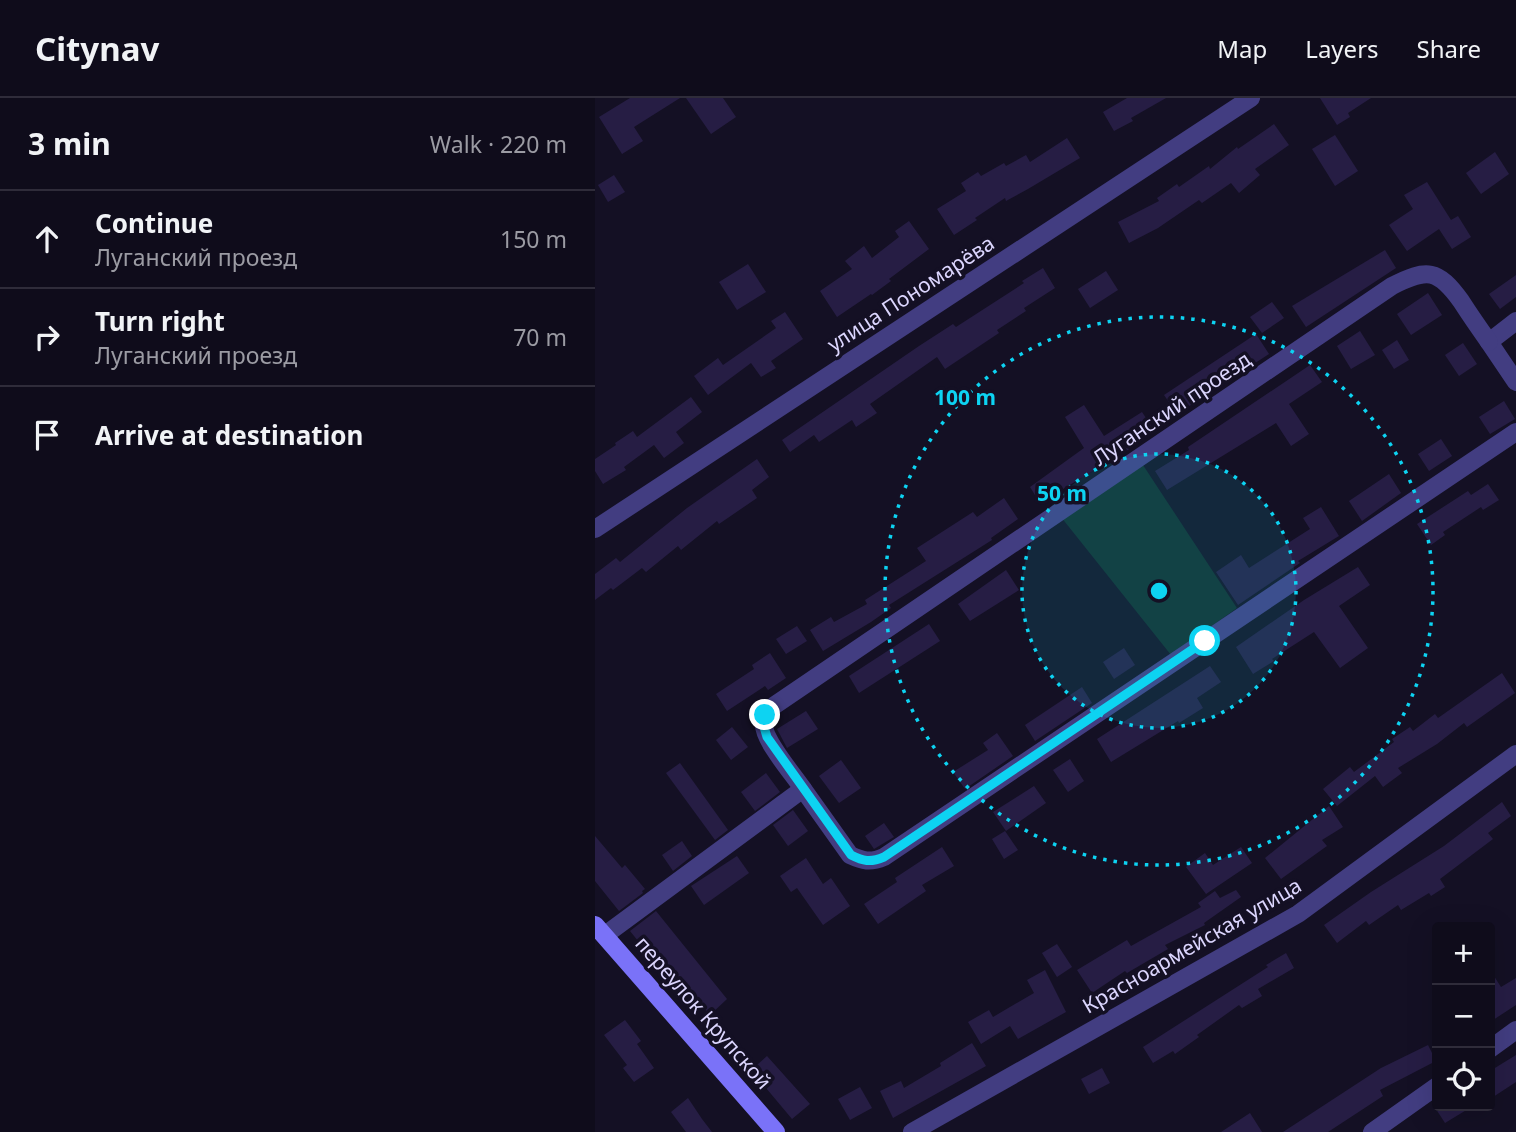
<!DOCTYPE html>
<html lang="en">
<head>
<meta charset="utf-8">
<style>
	:root { --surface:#0f0c1b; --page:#1d1a28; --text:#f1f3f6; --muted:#9b9ba3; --line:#2f2c3a }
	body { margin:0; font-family:"Noto Sans",sans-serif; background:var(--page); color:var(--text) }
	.controls { position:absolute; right:21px; bottom:21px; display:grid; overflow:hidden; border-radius:7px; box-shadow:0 7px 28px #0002 }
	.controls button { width:63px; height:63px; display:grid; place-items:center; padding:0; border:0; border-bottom:2px solid var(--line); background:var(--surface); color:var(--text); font:35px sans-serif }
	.stop { position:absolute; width:21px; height:21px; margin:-16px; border:5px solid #0dd3f2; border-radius:50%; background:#fff }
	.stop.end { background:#0dd3f2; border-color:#fff; box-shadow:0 2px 7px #0008 }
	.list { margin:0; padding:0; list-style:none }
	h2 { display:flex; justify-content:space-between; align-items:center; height:91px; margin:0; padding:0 28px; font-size:30px }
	h2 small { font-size:23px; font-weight:400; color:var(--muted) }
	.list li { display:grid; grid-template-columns:46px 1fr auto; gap:21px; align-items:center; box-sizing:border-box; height:98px; padding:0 28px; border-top:2px solid var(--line) }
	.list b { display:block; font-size:26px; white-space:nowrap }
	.list p { margin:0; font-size:23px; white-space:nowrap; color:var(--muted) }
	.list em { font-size:23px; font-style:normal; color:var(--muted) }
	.icon { flex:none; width:38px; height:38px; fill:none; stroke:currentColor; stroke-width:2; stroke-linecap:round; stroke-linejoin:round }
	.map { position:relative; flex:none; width:921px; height:1034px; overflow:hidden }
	header { display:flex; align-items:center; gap:42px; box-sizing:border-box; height:98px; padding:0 35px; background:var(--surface); border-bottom:2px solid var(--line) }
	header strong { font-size:33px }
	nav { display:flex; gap:38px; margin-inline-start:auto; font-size:24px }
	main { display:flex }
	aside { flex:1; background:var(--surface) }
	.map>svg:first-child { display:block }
	.green { fill:#132e2e }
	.building { fill:#261d44 }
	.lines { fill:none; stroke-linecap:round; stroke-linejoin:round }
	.street { stroke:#423d81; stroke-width:18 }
	.secondary { stroke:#7a72f8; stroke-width:18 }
	.route { stroke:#0dd3f2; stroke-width:9 }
	.ring { fill:none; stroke:#0dd3f2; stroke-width:3.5; stroke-dasharray:3.5 7 }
	.labels { text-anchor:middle; stroke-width:7; stroke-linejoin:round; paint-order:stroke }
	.street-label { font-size:21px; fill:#dbd5fd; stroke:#141024 }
	.centre { fill:#0dd3f2; stroke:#141024; stroke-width:3.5 }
	.ring-label { font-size:21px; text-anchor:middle; font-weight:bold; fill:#0dd3f2; stroke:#141024; stroke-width:7; stroke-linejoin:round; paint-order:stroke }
</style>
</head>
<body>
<header>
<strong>Citynav</strong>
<nav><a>Map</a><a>Layers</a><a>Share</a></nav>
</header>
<main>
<aside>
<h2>3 min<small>Walk · 220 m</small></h2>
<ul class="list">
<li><svg class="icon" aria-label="ahead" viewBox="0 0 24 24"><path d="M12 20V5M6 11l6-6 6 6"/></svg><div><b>Continue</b><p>Луганский проезд</p></div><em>150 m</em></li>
<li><svg class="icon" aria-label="right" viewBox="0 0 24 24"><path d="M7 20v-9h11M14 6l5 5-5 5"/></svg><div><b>Turn right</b><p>Луганский проезд</p></div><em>70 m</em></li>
<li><svg class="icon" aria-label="arrive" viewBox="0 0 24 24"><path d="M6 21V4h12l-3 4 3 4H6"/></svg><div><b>Arrive at destination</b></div></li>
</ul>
</aside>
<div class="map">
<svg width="921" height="1034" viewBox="0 0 921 1034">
	<rect width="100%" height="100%" fill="#141024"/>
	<!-- green -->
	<polygon class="green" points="546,364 642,510 576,557 466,419"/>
	<!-- building -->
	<g class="building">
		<polygon points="35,0 85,0 39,29 48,43 27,56 4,19"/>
		<polygon points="91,0 128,0 141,19 116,36"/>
		<polygon points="532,0 571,0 536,20 538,23 519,33 508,14"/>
		<polygon points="725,0 776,0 753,15 755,19 742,27"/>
		<polygon points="679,26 694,47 660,71 665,77 644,95 636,85 607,105 604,102 563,130 534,145 523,124 564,103 562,100 582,86 584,89 614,68 615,71 642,49 643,51"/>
		<polygon points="740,37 763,73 740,88 717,51"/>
		<polygon points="472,40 485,60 433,91 411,103 410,100 380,120 382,122 359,137 342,111 371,93 366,85 383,74 386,78 409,65 411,68 431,57 435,64"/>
		<polygon points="900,54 914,76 886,96 871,75"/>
		<polygon points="19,77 30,94 13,104 3,87"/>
		<polygon points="832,84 856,122 863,118 876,139 857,151 844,131 812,153 794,127 818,111 809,97"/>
		<polygon points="314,123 334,151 294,181 296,183 277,197 276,196 242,219 225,193 257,171 250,163 269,148 277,160 304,139 300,133"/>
		<polygon points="790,152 801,170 711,229 697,208"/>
		<polygon points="153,166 171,194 142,212 124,184"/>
		<polygon points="448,170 460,190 429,210 431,213 402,232 404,235 350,271 342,259 275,306 282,315 261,329 257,322 224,344 219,337 195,354 187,342 324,248 358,226 361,229 429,185 427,183"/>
		<polygon points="511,173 523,192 495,210 483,191"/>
		<polygon points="921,177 921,199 905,211 894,196"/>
		<polygon points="833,195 847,217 816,237 802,216"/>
		<polygon points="677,204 689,220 667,235 655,219"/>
		<polygon points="190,214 208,241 176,263 181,270 166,279 156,265 113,297 99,278 123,260 128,267 181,230 176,223"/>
		<polygon points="765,233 780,257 756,271 742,248"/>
		<polygon points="661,236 674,256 582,316 569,297"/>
		<polygon points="802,242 814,262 799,271 787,252"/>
		<polygon points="868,245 882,266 864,278 850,257"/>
		<polygon points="715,267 727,284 694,306 714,336 696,348 681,325 572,392 560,373 594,352 593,349"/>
		<polygon points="96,299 107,314 81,334 89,345 69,360 59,347 29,369 31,372 8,386 0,373 0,361 21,347 20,345 38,333 42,339"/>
		<polygon points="909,303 920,321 895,336 884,319"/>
		<polygon points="489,307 509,338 547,314 559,332 534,348 536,350 445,405 435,389 489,350 470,319"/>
		<polygon points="846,341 857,358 834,373 823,356"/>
		<polygon points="162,361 174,379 157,392 162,400 124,426 122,423 86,452 83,448 51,474 47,470 18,492 16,490 0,502 0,476 21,460 25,464 92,410"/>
		<polygon points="794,376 806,395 767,423 754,403"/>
		<polygon points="893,386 904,402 888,412 886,409 848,434 850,437 836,447 822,426 873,393 876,397"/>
		<polygon points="409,400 423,421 396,440 397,442 294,507 296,510 276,524 228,553 215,532 236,519 239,524 272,506 270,502 331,463 322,450 378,414 382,419"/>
		<polygon points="726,409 744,438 703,463 705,465 643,507 621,474 646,457 654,470 715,431 708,420"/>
		<polygon points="763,469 775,487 744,508 773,550 745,570 719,534 677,561 679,563 658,576 641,549 709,502"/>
		<polygon points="411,472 424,492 375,523 363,506"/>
		<polygon points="334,526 345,543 264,595 254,578"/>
		<polygon points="202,528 212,543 191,556 181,541"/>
		<polygon points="529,550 540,567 519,581 508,564"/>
		<polygon points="175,555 191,580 173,592 170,588 132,613 121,596 159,571 157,567"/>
		<polygon points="615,568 626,584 602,600 608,610 584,625 583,623 516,664 502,641"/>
		<polygon points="907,575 920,595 872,629 869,625 842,646 803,670 807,675 788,689 780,678 742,708 728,691 755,669 759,674 799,644 797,641 815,629 818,633 840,616 843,620"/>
		<polygon points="487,589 497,605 440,643 430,627"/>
		<polygon points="211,613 223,631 192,650 182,631"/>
		<polygon points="137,629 153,649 136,662 121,642"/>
		<polygon points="402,635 418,658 370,691 358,674 393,652 388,645"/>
		<polygon points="475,661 489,683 473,694 458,672"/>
		<polygon points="246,662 266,690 244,705 224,678"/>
		<polygon points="85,665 133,732 120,742 71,675"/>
		<polygon points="171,675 185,694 160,713 146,694"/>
		<polygon points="439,688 451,705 411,733 398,714"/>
		<polygon points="907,704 916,718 893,735 898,741 845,781 850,789 836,798 834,795 806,812 803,807 774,827 771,823 742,845 729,827 776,794 849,748"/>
		<polygon points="734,708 748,729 727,742 732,748 686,781 670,760"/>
		<polygon points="198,712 213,733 193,748 178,727"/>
		<polygon points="289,725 299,739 279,751 270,738"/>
		<polygon points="410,733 423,752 409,761 397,741"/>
		<polygon points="0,738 27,770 30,767 50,791 47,793 48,795 24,813 0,783"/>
		<polygon points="87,743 97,758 78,773 67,757"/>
		<polygon points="347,749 359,768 327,787 331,793 283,826 269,806 302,784 300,780"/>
		<polygon points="646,749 657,765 611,796 591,769 610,755 618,767"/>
		<polygon points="142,758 154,775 109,807 96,788"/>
		<polygon points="211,760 228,786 236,780 255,808 228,827 202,790 196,794 185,778"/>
		<polygon points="641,792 646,799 609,825 610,827 570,847 573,851 532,875 530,873 497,895 482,872 532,842 536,848 606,809 603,805 620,793 625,800"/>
		<polygon points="61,813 132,901 115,917 87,885 81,890 35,833"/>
		<polygon points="462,846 477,869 462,879 447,855"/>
		<polygon points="691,855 699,870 663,891 667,898 647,910 644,907 602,937 604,939 580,956 578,953 558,965 548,949 673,869 671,867"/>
		<polygon points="450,872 471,914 423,941 415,928 386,946 373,924 394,912 398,919 439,895 432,882"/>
		<polygon points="895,872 906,889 921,880 921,907 895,924"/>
		<polygon points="30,922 46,943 42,946 59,970 39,984 28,970 32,967 9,937"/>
		<polygon points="377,945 391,968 298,1020 285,993 306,983 309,990 346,968 345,965"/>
		<polygon points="833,947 841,963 785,992 788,998 733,1034 688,1034 786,970"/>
		<polygon points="921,957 921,984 895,1001 895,973"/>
		<polygon points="172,958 215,1006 197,1021 171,990 169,992 154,974"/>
		<polygon points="507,970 515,985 494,996 486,981"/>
		<polygon points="265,989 277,1010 255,1022 243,1001"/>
		<polygon points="93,1000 107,1021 117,1034 91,1034 76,1014"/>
		<polygon points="839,1008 878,1008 850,1025"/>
		<polygon points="655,1015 667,1034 626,1034"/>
	</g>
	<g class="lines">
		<!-- street -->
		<g class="street">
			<polyline points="921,223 894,244 921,284"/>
			<polyline points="0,431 656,0"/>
			<path d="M208,691L255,757C268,763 275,765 289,759L921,334"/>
			<path d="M10,837L208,691C198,676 169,643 169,627C169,618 174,613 180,607L797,188C832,170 843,171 866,203C875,217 884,230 894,244"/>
			<polyline points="895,951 921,932"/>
			<polyline points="317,1034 703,816 921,656"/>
			<polyline points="777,1034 842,988"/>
		</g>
		<!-- secondary -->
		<polyline class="secondary" points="0,827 181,1034"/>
	</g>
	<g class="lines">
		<!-- route -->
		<path class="route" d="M170,617L169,629L172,639L256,757C268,763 275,765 289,759L610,543"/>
	</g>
	<!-- distance rings -->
	<circle cx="564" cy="493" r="137" fill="#0dd3f2" fill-opacity=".12"/>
	<g class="ring">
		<circle cx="564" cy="493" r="137"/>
		<circle cx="564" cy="493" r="274"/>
	</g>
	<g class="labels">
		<!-- street labels -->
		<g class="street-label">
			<text transform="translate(316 196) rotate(-33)" y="7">улица Пономарёва</text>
			<text transform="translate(577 311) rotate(-34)" y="7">Луганский проезд</text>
			<text transform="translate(597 848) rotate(-30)" y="7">Красноармейская улица</text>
			<text transform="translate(108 915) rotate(49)" y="7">переулок Крупской</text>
		</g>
	</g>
	<circle cx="564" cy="493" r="10" class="centre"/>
	<g class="ring-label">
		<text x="370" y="307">100 m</text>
		<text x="467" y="403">50 m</text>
	</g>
</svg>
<div class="controls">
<button>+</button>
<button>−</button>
<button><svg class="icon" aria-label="locate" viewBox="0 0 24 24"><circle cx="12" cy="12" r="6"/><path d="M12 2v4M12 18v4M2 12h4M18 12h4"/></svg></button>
</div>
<div class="stop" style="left:610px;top:543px"></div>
<div class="stop end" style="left:170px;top:617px"></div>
</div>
</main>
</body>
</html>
